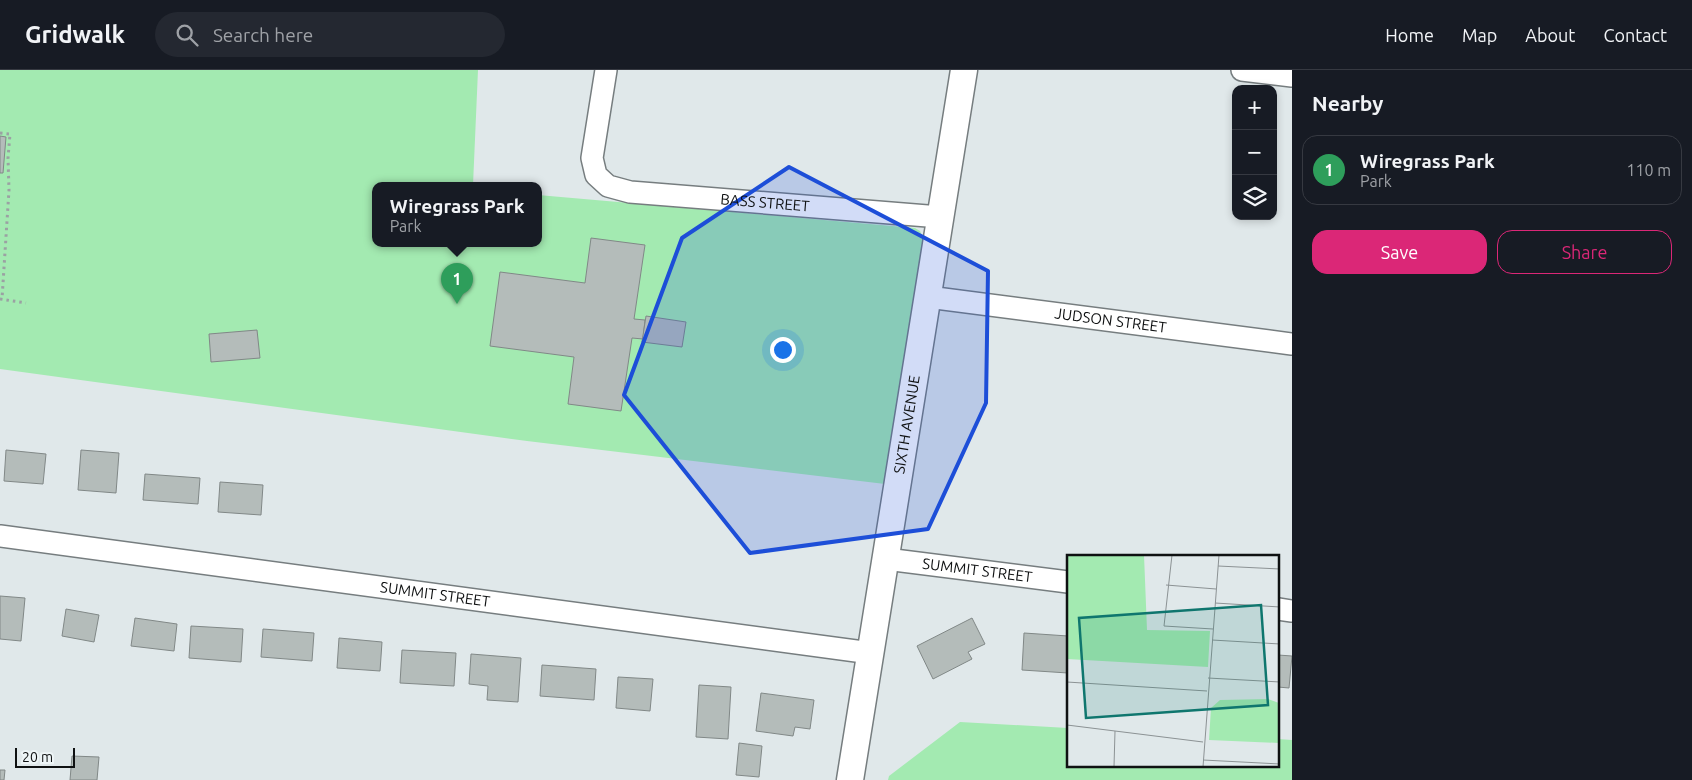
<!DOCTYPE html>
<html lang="en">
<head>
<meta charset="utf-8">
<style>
	:root { --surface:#171b24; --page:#242831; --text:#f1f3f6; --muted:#9ea1a6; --line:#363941; --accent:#db2777 }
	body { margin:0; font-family:Ubuntu,sans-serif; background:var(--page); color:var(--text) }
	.controls { position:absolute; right:15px; top:15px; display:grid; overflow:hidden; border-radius:10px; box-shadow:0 2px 8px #0003 }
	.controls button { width:45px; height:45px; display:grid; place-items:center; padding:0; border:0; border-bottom:1px solid var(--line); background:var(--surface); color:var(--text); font:25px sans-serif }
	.scale { position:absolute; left:15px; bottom:12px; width:60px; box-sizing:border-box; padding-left:5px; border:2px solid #0f1112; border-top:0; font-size:14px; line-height:18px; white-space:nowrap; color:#0f1112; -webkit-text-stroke:4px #eef5f7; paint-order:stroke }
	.you { position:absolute; left:782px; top:279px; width:18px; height:18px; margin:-12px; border:4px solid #fff; border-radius:50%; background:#1a73e8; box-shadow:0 0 0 8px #1a73e833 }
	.badge { display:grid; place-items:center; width:32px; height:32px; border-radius:50%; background:var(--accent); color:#fff; font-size:16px; font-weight:700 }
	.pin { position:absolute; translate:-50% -41px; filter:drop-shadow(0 1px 2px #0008) }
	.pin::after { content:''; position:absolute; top:26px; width:18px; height:15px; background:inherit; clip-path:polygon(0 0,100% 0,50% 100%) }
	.popup { position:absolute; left:372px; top:112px; width:170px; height:65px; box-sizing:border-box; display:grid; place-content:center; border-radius:10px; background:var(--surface); filter:drop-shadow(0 1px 4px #0005); font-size:16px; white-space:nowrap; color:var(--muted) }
	.popup b { font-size:19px; color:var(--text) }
	.popup::after { content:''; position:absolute; left:50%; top:100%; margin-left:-10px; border:10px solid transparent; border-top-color:var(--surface) }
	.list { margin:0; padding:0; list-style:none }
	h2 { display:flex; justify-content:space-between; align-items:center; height:65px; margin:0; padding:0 20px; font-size:21px }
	h2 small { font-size:16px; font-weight:400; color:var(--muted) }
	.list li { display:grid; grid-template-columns:32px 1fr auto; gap:15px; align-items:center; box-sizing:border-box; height:70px; margin:0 10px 10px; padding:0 10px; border:1px solid var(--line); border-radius:15px }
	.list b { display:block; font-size:19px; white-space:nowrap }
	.list p { margin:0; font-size:16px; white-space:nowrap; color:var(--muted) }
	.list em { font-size:16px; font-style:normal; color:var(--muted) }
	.actions { display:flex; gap:10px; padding:15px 20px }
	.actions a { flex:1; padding:11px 0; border:1px solid var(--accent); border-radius:15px; text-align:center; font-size:18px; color:var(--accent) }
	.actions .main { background:var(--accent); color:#fff }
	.icon { flex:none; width:28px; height:28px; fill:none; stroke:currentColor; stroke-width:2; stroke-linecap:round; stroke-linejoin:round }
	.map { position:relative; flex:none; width:1292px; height:710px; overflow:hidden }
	header { display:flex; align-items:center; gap:30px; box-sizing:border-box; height:70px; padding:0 25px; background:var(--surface); border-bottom:1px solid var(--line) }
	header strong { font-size:24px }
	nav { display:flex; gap:28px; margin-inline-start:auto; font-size:18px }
	.search { width:350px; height:45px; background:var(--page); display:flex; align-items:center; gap:12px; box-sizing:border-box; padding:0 18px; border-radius:28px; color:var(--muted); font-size:19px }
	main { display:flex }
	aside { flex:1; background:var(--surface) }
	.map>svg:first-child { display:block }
	.green { fill:#a3eab1 }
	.building { fill:#b4bcba; stroke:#818887 }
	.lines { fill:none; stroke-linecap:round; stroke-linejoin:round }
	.minor-casing { stroke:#767d7f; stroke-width:24 }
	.tertiary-casing { stroke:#767d7f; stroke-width:29 }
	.path { stroke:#9ba1a3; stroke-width:3; stroke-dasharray:2.5 4; stroke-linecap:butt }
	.minor { stroke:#fff; stroke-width:21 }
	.tertiary { stroke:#fff; stroke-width:26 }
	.marked { fill:#1d4ed8; fill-opacity:0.2; stroke:#1d4ed8; stroke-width:4; stroke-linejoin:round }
	.labels { text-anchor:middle; stroke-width:4.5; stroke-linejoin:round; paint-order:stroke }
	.street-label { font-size:15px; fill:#0f1112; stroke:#eef5f7 }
	.inset-road { fill:none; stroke:#8c9294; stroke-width:1 }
	.view { fill:#0f766e; fill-opacity:0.15; stroke:#0f766e; stroke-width:2.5 }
	.inset-edge { fill:none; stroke:#0f1112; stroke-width:2.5 }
</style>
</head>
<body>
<header>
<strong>Gridwalk</strong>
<div class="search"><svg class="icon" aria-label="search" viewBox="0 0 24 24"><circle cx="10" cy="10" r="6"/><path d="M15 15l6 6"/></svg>Search here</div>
<nav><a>Home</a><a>Map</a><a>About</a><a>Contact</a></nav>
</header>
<main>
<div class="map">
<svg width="1292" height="710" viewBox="0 0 1292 710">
	<rect width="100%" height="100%" fill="#e0e8ea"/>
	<!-- green -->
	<g class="green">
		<polygon points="0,0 478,0 473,115 376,115 376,173 538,173 538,125 915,158 920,161 924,170 885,414 527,371 0,299"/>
		<polygon points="960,652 1068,658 1068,696 1278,696 1278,669 1292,670 1292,710 888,710 889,706"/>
	</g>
	<!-- building -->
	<g class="building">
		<polygon points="0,66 6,67 3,103 0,103"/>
		<polygon points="591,168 645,175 634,249 645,250 643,269 632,268 621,341 568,334 574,287 490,276 500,202 585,213"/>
		<polygon points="646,246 686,252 682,277 642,272"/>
		<polygon points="257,260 260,288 211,292 209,264"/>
		<polygon points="6,380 46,384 43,414 4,411"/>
		<polygon points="81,380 119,383 116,423 78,420"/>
		<polygon points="145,404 200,408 198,434 143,430"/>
		<polygon points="220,412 263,415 261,445 218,442"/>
		<polygon points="0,526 25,528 21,571 0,569"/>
		<polygon points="66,539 99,545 94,572 62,566"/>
		<polygon points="135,548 177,554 174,581 131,576"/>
		<polygon points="972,548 985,574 968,582 972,589 933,609 917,576"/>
		<polygon points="191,556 243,559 241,592 189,588"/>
		<polygon points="263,559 314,563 312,591 261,587"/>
		<polygon points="1024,563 1068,566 1068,603 1022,600"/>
		<polygon points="339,568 382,572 380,601 337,598"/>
		<polygon points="402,580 456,583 454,616 400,613"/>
		<polygon points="471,584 521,588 518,632 487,630 488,616 469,614"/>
		<polygon points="1278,585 1292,586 1289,618 1278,617"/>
		<polygon points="542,595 596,599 594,630 540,626"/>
		<polygon points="618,607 653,609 650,641 616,638"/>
		<polygon points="699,615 731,617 728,669 696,667"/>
		<polygon points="761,623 814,630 810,659 795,657 793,666 756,661"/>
		<polygon points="739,673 762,676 759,707 736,705"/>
		<polygon points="72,686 99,687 97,710 70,710"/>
		<polygon points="0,700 5,700 4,710 0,710"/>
	</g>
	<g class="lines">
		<!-- minor casing -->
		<g class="minor-casing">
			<g id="minor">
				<path id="s1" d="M606,0L592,88L596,105L608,116L630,122L940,147"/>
				<polyline points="1242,0 1292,6"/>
				<path id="s2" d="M928,227L1292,274"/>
				<path id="s3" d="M0,466L871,583"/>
				<path id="s4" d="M886,489L1068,512"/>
				<polyline points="1278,539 1292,541"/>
			</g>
		</g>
		<!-- tertiary casing -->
		<g class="tertiary-casing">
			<g id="tertiary">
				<path id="s5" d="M850,710L964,0"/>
			</g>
		</g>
		<!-- path -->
		<g class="path">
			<polyline points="0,63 10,64 8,88 9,120 2,229"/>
			<polyline points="0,229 26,233"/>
		</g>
		<!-- minor -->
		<use href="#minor" class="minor"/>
		<!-- tertiary -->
		<use href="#tertiary" class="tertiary"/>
	</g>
	<!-- marked area -->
	<path class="marked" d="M789,97L988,201L986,333L928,459L750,483L624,325L682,168Z"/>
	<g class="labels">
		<!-- street labels -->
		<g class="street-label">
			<text dy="5" stroke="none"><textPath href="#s1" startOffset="281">BASS STREET</textPath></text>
			<text dy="5" stroke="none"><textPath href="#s2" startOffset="184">JUDSON STREET</textPath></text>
			<text dy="5" stroke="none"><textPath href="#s5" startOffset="360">SIXTH AVENUE</textPath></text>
			<text dy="5" stroke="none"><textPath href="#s4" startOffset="92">SUMMIT STREET</textPath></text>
			<text dy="5" stroke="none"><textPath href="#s3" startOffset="439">SUMMIT STREET</textPath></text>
		</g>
	</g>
	<!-- overview -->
	<g transform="translate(1067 485)">
		<rect width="212" height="212" fill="#e0e8ea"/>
		<path d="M0,0H77L80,75L143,76L141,112L0,104ZM201,144L212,148V188L142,185L144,153L153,145Z" fill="#a3eab1"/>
		<path class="inset-road" d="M105,0L97,71L146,74M151,11L213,14M99,30L149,34M148,48L213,52M145,85L213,89M141,123L213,127M0,127L140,136M0,170L136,187M136,205L213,209M47,212L48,176M136,212L152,0"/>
		<path class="view" d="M194,50L201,150L19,163L12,63Z"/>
		<rect width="212" height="212" class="inset-edge"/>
	</g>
</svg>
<div class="controls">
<button>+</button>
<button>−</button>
<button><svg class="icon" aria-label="layers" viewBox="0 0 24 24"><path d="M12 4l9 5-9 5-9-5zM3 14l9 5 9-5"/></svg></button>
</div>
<div class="scale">20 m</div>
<div class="you"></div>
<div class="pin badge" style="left:457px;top:234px;background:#2e9e5b">1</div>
<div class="popup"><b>Wiregrass Park</b>Park</div>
</div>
<aside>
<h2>Nearby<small></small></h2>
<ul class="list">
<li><span class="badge" style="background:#2e9e5b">1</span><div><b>Wiregrass Park</b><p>Park</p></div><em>110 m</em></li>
</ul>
<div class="actions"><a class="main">Save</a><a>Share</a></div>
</aside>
</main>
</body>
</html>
